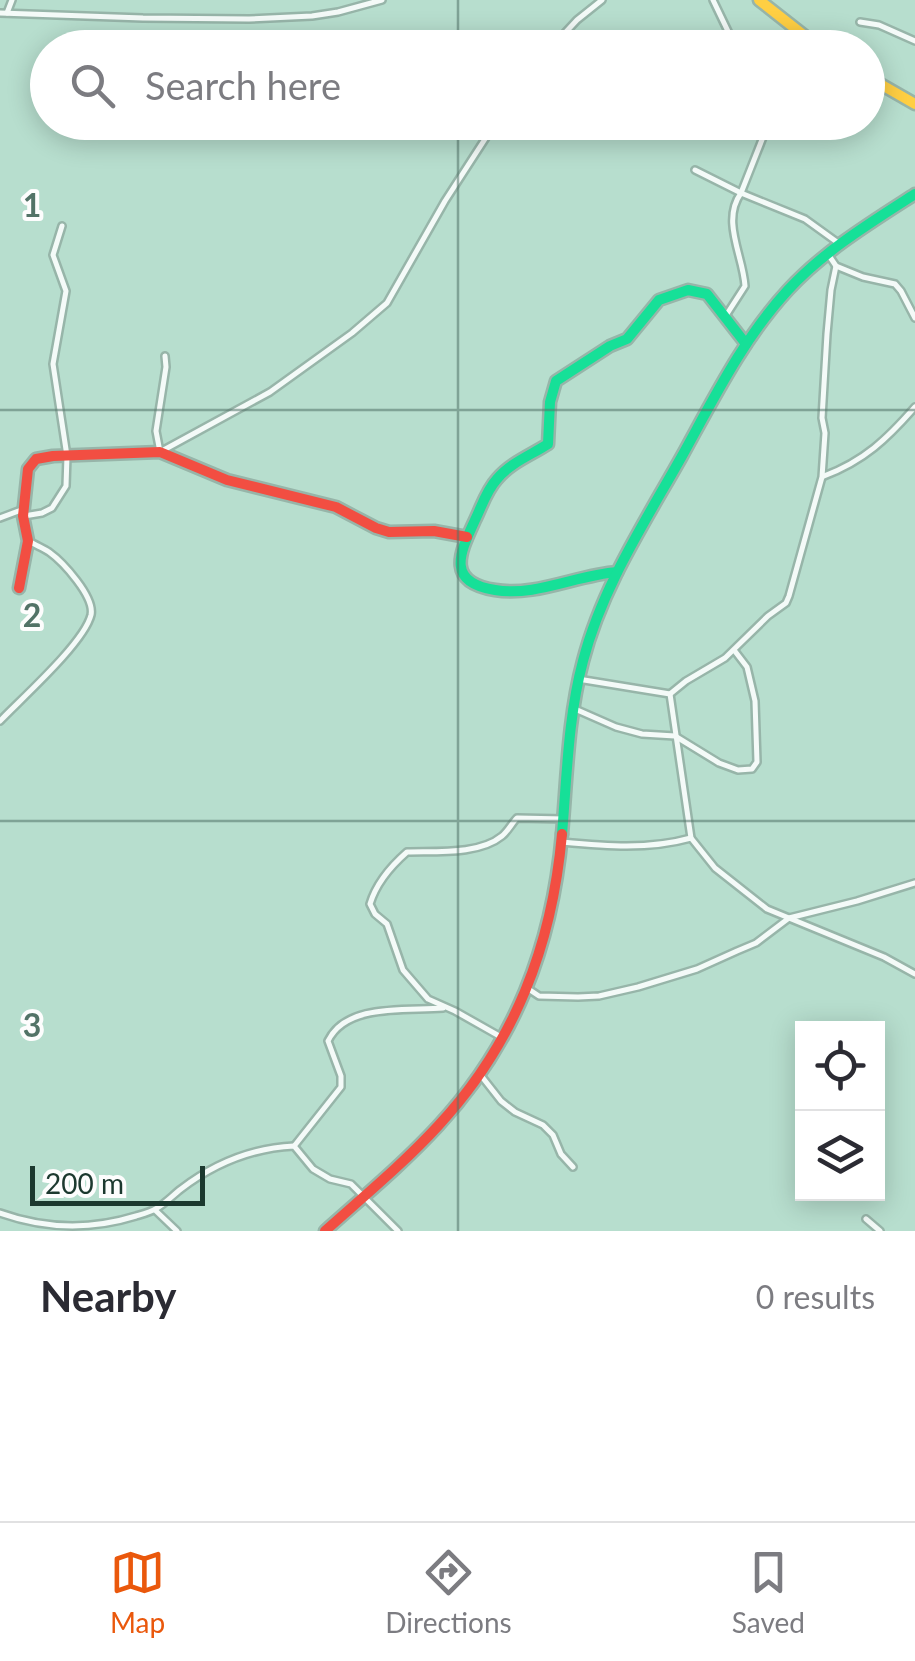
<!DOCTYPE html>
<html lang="en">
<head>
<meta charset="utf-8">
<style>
	:root { --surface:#fff; --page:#f2f2f3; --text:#2b2b33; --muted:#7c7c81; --line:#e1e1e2; --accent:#ea580c }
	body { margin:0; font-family:Lato,sans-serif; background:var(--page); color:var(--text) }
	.controls { position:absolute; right:30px; bottom:30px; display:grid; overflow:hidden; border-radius:0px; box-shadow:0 5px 25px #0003 }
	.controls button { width:90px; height:90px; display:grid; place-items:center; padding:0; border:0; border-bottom:2px solid var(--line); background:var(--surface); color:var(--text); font:50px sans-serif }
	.scale { position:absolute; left:30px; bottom:25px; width:175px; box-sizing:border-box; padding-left:10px; border:5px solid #1c392f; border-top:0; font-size:28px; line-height:35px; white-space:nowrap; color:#1c392f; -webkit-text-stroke:8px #fdfdfd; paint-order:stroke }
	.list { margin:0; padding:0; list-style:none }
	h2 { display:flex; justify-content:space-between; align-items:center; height:130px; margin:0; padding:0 40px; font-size:42px }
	h2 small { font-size:32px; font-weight:400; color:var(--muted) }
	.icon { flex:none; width:55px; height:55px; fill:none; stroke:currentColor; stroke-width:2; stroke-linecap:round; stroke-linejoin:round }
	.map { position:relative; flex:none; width:915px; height:1231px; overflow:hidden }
	.search { position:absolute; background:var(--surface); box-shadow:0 5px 25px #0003; left:30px; right:30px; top:30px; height:110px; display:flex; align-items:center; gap:25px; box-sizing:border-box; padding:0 35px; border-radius:55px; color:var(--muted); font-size:38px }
	.sheet { height:290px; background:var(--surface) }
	nav { display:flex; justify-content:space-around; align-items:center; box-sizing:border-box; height:140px; border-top:2px solid var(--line); background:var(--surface); font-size:28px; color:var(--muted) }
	nav a { display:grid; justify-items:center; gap:5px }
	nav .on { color:var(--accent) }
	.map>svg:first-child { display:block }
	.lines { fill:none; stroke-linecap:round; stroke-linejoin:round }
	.street-casing { stroke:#97b5a9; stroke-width:10 }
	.fast-casing { stroke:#97b5a9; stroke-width:15 }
	.slow-casing { stroke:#97b5a9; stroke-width:15 }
	.jam-casing { stroke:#97b5a9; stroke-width:15 }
	.street { stroke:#f4faf8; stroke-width:5 }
	.fast { stroke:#16e098; stroke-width:10 }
	.slow { stroke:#ffcf43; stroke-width:10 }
	.jam { stroke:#f24e42; stroke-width:10 }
	.grid { fill:none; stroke:#527367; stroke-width:2.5; stroke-opacity:0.55 }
	.grid-label { font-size:32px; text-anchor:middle; font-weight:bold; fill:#527367; stroke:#fdfdfd; stroke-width:8; stroke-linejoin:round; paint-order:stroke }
</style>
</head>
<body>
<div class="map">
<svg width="915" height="1231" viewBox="0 0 915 1231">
	<rect width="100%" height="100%" fill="#b7dece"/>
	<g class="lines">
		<!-- street casing -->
		<g class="street-casing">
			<g id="street">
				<polyline points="713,0 736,48"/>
				<polyline points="0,13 143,18 249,19 312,16 338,12 382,0"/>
				<polyline points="7,13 12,0"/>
				<polyline points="860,22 879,25 915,41"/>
				<polyline points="551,48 577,20 602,0"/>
				<polyline points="695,170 741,193 805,219 841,245"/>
				<polyline points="828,254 836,266 863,277 895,284 901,291 915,318"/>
				<path d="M725,317L745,286C743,255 721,221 741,193L769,122"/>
				<polyline points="165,356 166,367 156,431 160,452 270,392 352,333 387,303 445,201 496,122"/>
				<path d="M824,476C864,461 887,439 915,407"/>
				<polyline points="24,516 42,513 52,508 66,486 67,456 53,364 66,291 53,255 62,226"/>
				<polyline points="0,518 24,509"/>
				<polyline points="578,679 670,694 691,838 715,868 767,909 884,957 915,974"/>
				<polyline points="670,694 686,681 725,658 768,616 786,603 789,596 822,477 825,433 822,418 827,334 831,290 836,266"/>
				<polyline points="575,709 616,727 642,734 675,736 719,763 738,770 752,769 757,762 755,701 747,667 734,650"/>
				<path d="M0,721C22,698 84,643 91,615C95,597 63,562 49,552C43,548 35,545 29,541"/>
				<path d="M562,842C605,846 648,850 691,838"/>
				<polyline points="527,988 539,996 578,997 599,996 638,987 697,969 737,951 756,943 789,918 857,901 915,883"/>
				<path d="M501,1037L455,1011L428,999L403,970L387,924L375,914L370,904C376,884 391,866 407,852C435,851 479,855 502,836C508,831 512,823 517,818L564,819"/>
				<polyline points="479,1073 501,1101 515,1112 543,1125 553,1135 561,1154 573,1167"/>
				<path d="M295,1145L341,1087V1076L328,1041C346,1003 406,1011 443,1008"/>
				<polyline points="155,1210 177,1231"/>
				<path d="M0,1213C45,1229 91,1230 136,1216C143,1214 151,1212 157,1208C166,1203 173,1195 181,1189C215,1163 252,1148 294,1146L313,1169L330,1179L351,1184L398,1231"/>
				<polyline points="866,1219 880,1231"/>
			</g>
		</g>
		<!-- fast casing -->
		<g class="fast-casing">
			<g id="fast">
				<path d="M617,572C577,575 535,597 495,590C444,582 461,551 475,520C482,506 486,491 497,479C510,463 531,455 548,444L550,402L556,381L610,346L627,339L659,300L688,290L707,294L746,344"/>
				<path d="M562,834C567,776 568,717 583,661C602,587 645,522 682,456C714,398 743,339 788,290C824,251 870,223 915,194"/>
			</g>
		</g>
		<!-- slow casing -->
		<g class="slow-casing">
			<g id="slow">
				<polyline points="759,0 820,48"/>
				<polyline points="868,77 915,104"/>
			</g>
		</g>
		<!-- jam casing -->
		<g class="jam-casing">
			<g id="jam">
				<polyline points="19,588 28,541 23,516 28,469 36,459 53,456 160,452 227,480 336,507 376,528 389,532 434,531 467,537"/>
				<path d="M325,1231C363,1197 403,1164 438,1126C515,1043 552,946 562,834"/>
			</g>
		</g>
		<!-- street -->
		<use href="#street" class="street"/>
		<!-- fast -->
		<use href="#fast" class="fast"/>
		<!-- slow -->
		<use href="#slow" class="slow"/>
		<!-- jam -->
		<use href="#jam" class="jam"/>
	</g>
	<!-- grid -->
	<path class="grid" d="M458,0V48M458,122V1231M0,410H915M0,821H915"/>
	<g class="grid-label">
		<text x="32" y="217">1</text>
		<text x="32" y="627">2</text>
		<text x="32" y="1037">3</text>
	</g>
</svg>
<div class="controls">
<button><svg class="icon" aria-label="locate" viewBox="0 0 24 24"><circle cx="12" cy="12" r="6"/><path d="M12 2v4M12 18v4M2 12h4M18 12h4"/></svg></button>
<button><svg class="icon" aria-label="layers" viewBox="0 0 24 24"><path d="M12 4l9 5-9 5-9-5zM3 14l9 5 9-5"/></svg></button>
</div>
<div class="scale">200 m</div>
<div class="search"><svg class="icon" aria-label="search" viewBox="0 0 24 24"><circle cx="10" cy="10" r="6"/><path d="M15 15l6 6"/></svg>Search here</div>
</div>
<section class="sheet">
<h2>Nearby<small>0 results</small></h2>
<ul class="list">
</ul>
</section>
<nav>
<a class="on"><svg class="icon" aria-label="map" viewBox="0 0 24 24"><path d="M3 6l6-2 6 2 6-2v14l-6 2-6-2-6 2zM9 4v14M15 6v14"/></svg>Map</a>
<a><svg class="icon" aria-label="directions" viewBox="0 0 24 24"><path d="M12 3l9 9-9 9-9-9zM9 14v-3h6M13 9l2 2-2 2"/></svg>Directions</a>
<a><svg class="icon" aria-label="saved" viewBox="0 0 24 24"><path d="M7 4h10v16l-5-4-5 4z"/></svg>Saved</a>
</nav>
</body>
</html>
